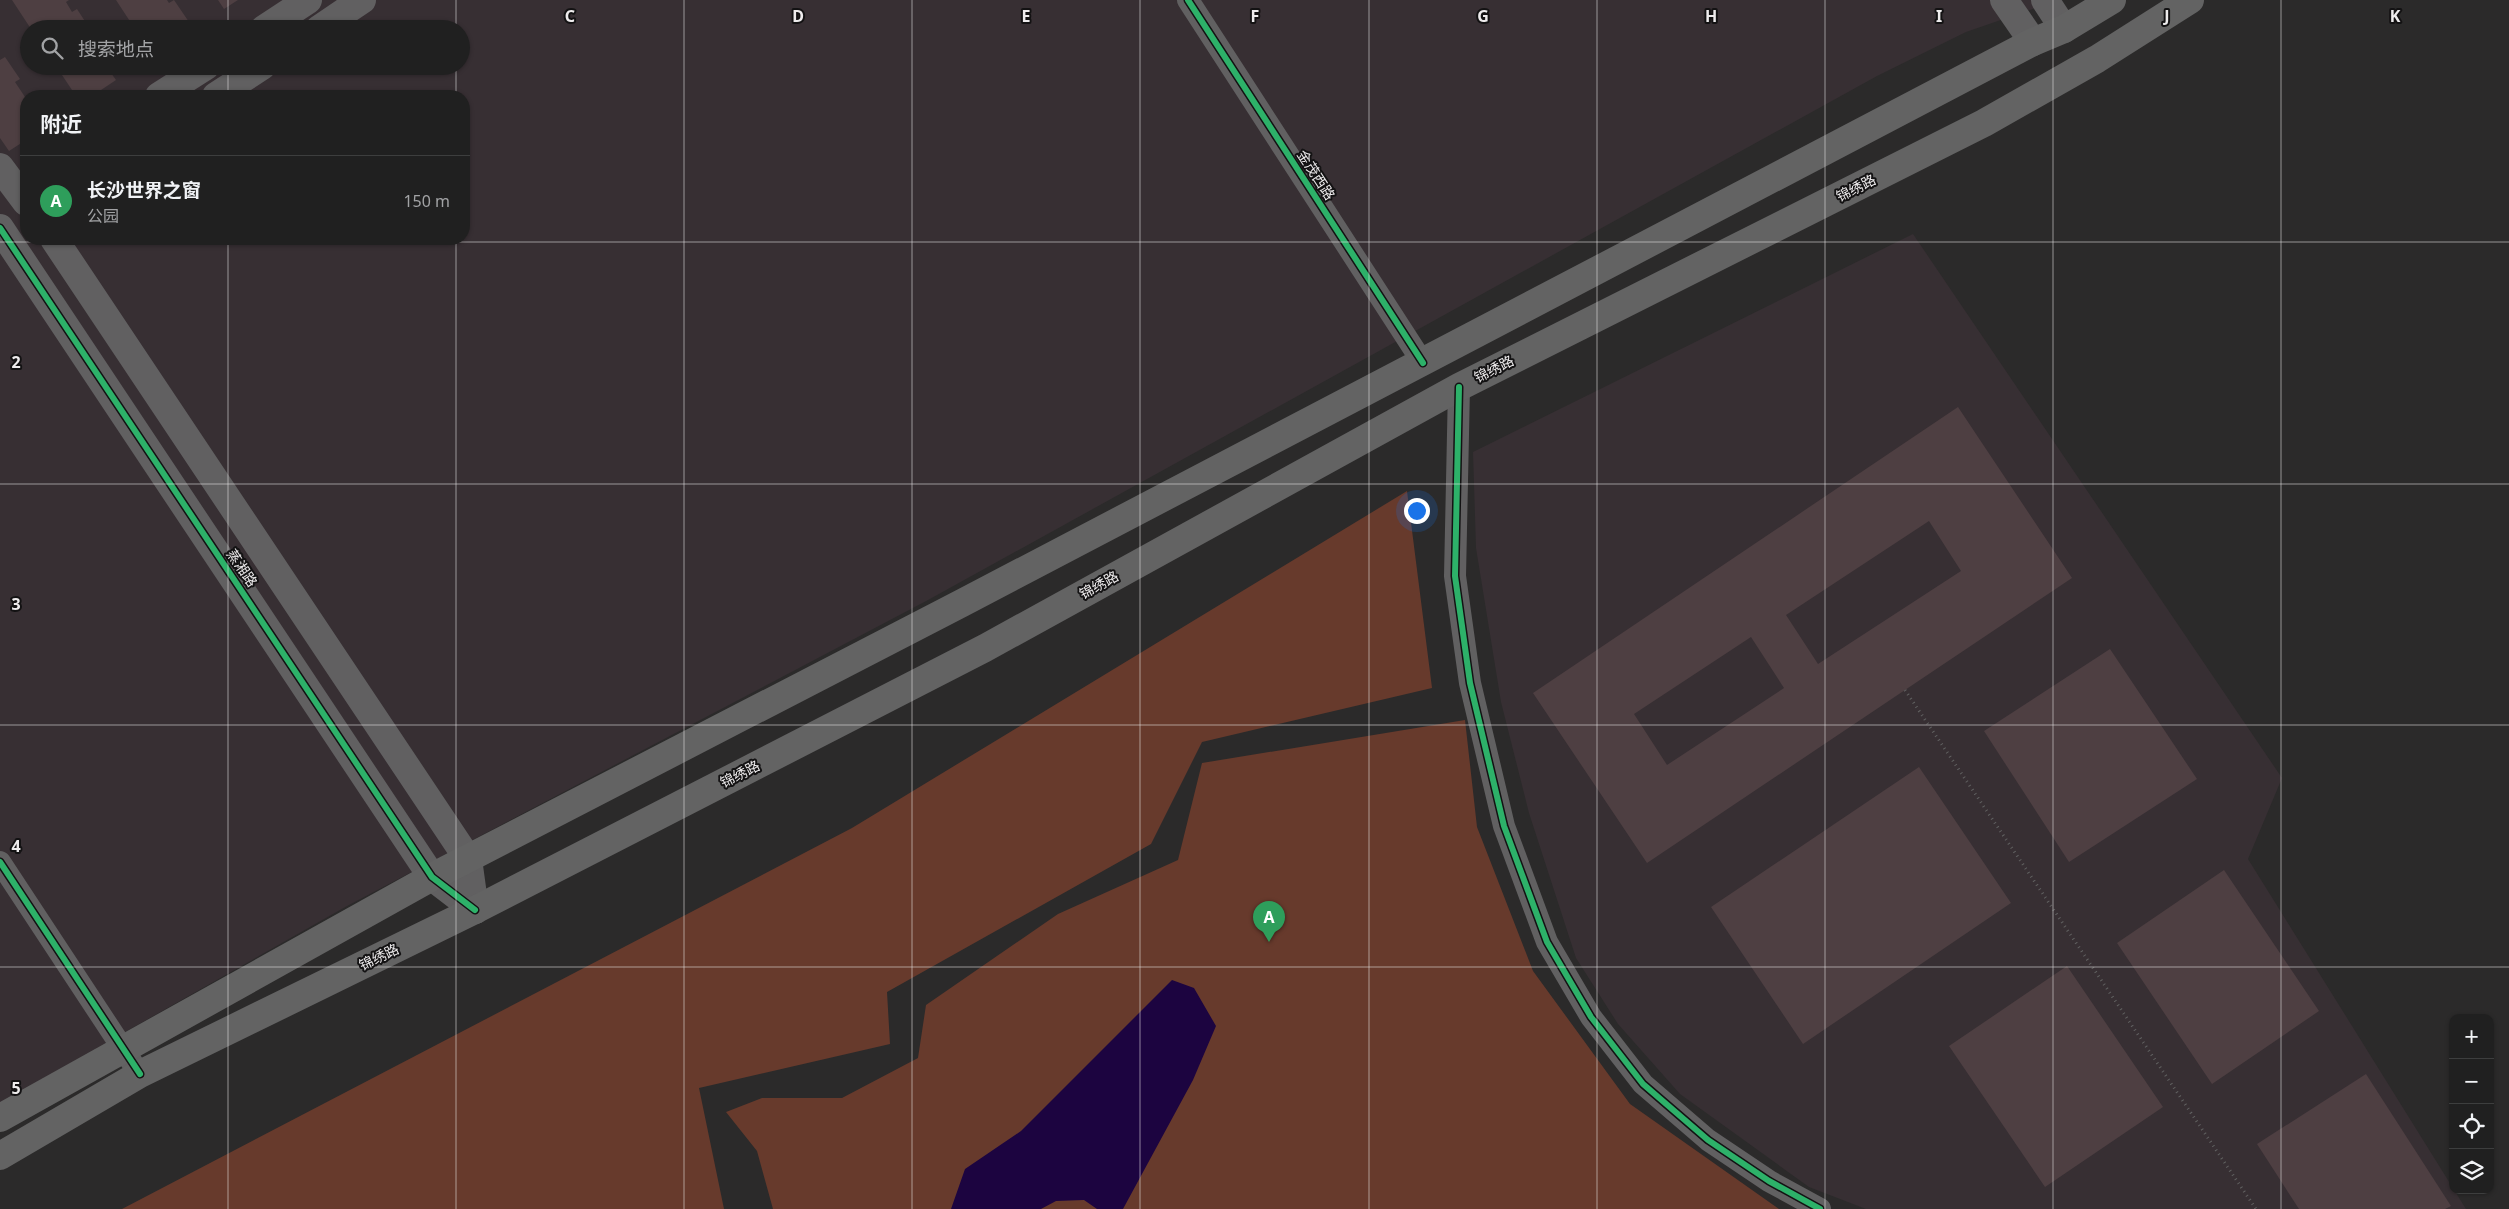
<!DOCTYPE html>
<html lang="zh">
<head>
<meta charset="utf-8">
<style>
	:root { --surface:#202020; --page:#2d2d2d; --text:#f1f3f6; --muted:#a2a3a5; --line:#3d3e3e; --accent:#bca0f2 }
	body { margin:0; font-family:"Noto Sans","Noto Sans SC",sans-serif; background:var(--page); color:var(--text) }
	.controls { position:absolute; right:15px; bottom:15px; display:grid; overflow:hidden; border-radius:10px; box-shadow:0 1px 4px #0004 }
	.controls button { width:45px; height:45px; display:grid; place-items:center; padding:0; border:0; border-bottom:1px solid var(--line); background:var(--surface); color:var(--text); font:25px sans-serif }
	.you { position:absolute; left:1416px; top:510px; width:18px; height:18px; margin:-12px; border:4px solid #fff; border-radius:50%; background:#1a73e8; box-shadow:0 0 0 8px #1a73e833 }
	.badge { display:grid; place-items:center; width:32px; height:32px; border-radius:50%; background:var(--accent); color:#fff; font-size:16px; font-weight:700 }
	.pin { position:absolute; translate:-50% -41px; filter:drop-shadow(0 1px 2px #0008) }
	.pin::after { content:''; position:absolute; top:26px; width:18px; height:15px; background:inherit; clip-path:polygon(0 0,100% 0,50% 100%) }
	.list { margin:0; padding:0; list-style:none }
	h2 { display:flex; justify-content:space-between; align-items:center; height:65px; margin:0; padding:0 20px; font-size:21px }
	h2 small { font-size:16px; font-weight:400; color:var(--muted) }
	.list li { display:grid; grid-template-columns:32px 1fr auto; gap:15px; align-items:center; box-sizing:border-box; height:90px; padding:0 20px; border-top:1px solid var(--line) }
	.list b { display:block; font-size:19px; white-space:nowrap }
	.list p { margin:0; font-size:16px; white-space:nowrap; color:var(--muted) }
	.list em { font-size:16px; font-style:normal; color:var(--muted) }
	.icon { flex:none; width:28px; height:28px; fill:none; stroke:currentColor; stroke-width:2; stroke-linecap:round; stroke-linejoin:round }
	.map { position:relative; flex:none; width:2509px; height:1209px; overflow:hidden }
	.search { position:absolute; background:var(--surface); box-shadow:0 1px 4px #0004; left:20px; top:20px; width:450px; height:55px; display:flex; align-items:center; gap:12px; box-sizing:border-box; padding:0 18px; border-radius:28px; color:var(--muted); font-size:19px }
	.panel { position:absolute; background:var(--surface); box-shadow:0 1px 4px #0004; left:20px; top:90px; width:450px; height:155px; border-radius:20px }
	.map>svg:first-child { display:block }
	.built { fill:#372f33; fill-rule:evenodd }
	.green { fill:#673a2c }
	.water { fill:#1c0440 }
	.building { fill:#4e3f42; fill-rule:evenodd }
	.lines { fill:none; stroke-linecap:round; stroke-linejoin:round }
	.path { stroke:#616161; stroke-width:3; stroke-dasharray:1 4; stroke-linecap:butt }
	.minor { stroke:#616061; stroke-width:22 }
	.tertiary { stroke:#616061; stroke-width:28 }
	.secondary { stroke:#636363; stroke-width:28 }
	.cycleway-casing { stroke:#131213; stroke-width:9 }
	.cycleway { stroke:#2db169; stroke-width:6 }
	.grid { fill:none; stroke:#eeeced; stroke-width:1; stroke-opacity:0.55 }
	.labels { text-anchor:middle; stroke-width:4; stroke-linejoin:round; paint-order:stroke }
	.street-label { font-size:14px; fill:#eeeced; stroke:#131213 }
	.grid-label { font-size:16px; text-anchor:middle; font-weight:bold; fill:#eeeced; stroke:#131213; stroke-width:4; stroke-linejoin:round; paint-order:stroke }
</style>
</head>
<body>
<div class="map">
<svg width="2509" height="1209" viewBox="0 0 2509 1209">
	<rect width="100%" height="100%" fill="#2b2a2a"/>
	<!-- built -->
	<g class="built">
		<path d="M0,0H2059L1966,32L1877,76L928,600L347,906L0,1103ZM29,29H461V66H29ZM26,96H464V239H26Z"/>
		<polygon points="1913,234 2282,778 2248,859 2466,1209 1866,1209 1809,1187 1680,1094 1618,1024 1576,958 1529,813 1501,702 1476,548 1473,452"/>
	</g>
	<!-- green -->
	<g class="green">
		<polygon points="1407,491 1432,688 1202,742 1151,844 887,992 890,1044 699,1088 724,1209 122,1209 852,828"/>
		<polygon points="1465,720 1477,827 1533,971 1630,1104 1779,1209 773,1209 757,1151 726,1112 762,1098 842,1098 918,1058 926,1005 1058,914 1178,860 1202,763"/>
	</g>
	<!-- water -->
	<polygon class="water" points="1172,980 1194,988 1216,1026 1193,1080 1123,1209 1097,1209 1084,1200 1056,1201 1041,1209 951,1209 965,1169 1021,1131"/>
	<!-- building -->
	<g class="building">
		<polygon points="12,0 69,0 66,2 72,12 77,9 90,29 31,29"/>
		<polygon points="116,0 167,0 169,3 174,0 189,22 184,25 186,29 135,29"/>
		<polygon points="218,0 238,0 224,9"/>
		<polygon points="5,57 20,79 15,82 25,97 26,96 26,140 9,151 0,138 0,60"/>
		<polygon points="56,66 114,66 116,69 111,73 116,80 92,96 76,96"/>
		<path d="M1958,407L2072,578L1647,863L1533,693ZM1929,521L1961,571L1818,664L1786,615ZM1751,637L1784,688L1667,765L1634,714Z"/>
		<polygon points="2110,649 2197,779 2069,862 1984,731"/>
		<polygon points="1919,767 2011,903 1803,1044 1711,907"/>
		<polygon points="2224,870 2319,1011 2212,1084 2117,943"/>
		<polygon points="2067,966 2163,1107 2045,1187 1949,1046"/>
		<polygon points="2366,1074 2451,1206 2445,1209 2299,1209 2257,1144"/>
	</g>
	<g class="lines">
		<!-- path -->
		<polyline class="path" points="1905,690 2256,1209"/>
		<!-- minor -->
		<g class="minor">
			<polyline points="1188,0 1423,363"/>
			<polyline points="1459,387 1455,576 1470,683 1504,826 1547,942 1591,1017 1643,1084 1708,1140 1769,1181 1820,1209"/>
			<polyline points="0,862 133,1064"/>
		</g>
		<!-- tertiary -->
		<g class="tertiary">
			<polyline points="2004,0 2033,42"/>
			<polyline points="2045,0 2064,29"/>
			<polyline points="264,29 308,0"/>
			<polyline points="319,29 362,0"/>
			<polyline points="159,96 206,66"/>
			<polyline points="216,96 262,66"/>
			<polyline points="0,167 26,202"/>
			<polyline points="0,228 432,877 475,910"/>
			<polyline points="54,239 468,859 475,910"/>
		</g>
		<!-- secondary -->
		<g class="secondary">
			<polyline points="0,1118 432,877 962,603 2033,42 2064,29 2112,0"/>
			<polyline points="0,1156 140,1074 475,910 985,648 1459,387 1984,123 2097,59 2190,0"/>
		</g>
		<!-- cycleway casing -->
		<g class="cycleway-casing">
			<g id="cycleway">
				<polyline points="1188,0 1423,363"/>
				<polyline points="0,228 432,877 475,910"/>
				<polyline points="1459,387 1455,576 1470,683 1504,826 1547,942 1591,1017 1643,1084 1708,1140 1769,1181 1820,1209"/>
				<polyline points="0,862 140,1074"/>
			</g>
		</g>
		<!-- cycleway -->
		<use href="#cycleway" class="cycleway"/>
	</g>
	<!-- grid -->
	<path class="grid" d="M228,0V29M456,0V29M684,0V1209M912,0V1209M1140,0V1209M1369,0V1209M1597,0V1209M1825,0V1209M2053,0V1209M2281,0V1209M228,66V96M456,66V96M228,239V1209M456,239V1209M0,242H2509M0,484H2509M0,725H2509M0,967H2509"/>
	<g class="labels">
		<!-- street labels -->
		<g class="street-label">
			<text transform="translate(1316 175) rotate(57)" y="5">金茂西路</text>
			<text transform="translate(1856 188) rotate(-27)" y="5">锦绣路</text>
			<text transform="translate(1494 369) rotate(-27)" y="5">锦绣路</text>
			<text transform="translate(242 568) rotate(56)" y="5">蒸湘路</text>
			<text transform="translate(1099 585) rotate(-29)" y="5">锦绣路</text>
			<text transform="translate(740 774) rotate(-27)" y="5">锦绣路</text>
			<text transform="translate(379 957) rotate(-26)" y="5">锦绣路</text>
		</g>
	</g>
	<g class="grid-label">
		<text x="570" y="22">C</text>
		<text x="798" y="22">D</text>
		<text x="1026" y="22">E</text>
		<text x="1255" y="22">F</text>
		<text x="1483" y="22">G</text>
		<text x="1711" y="22">H</text>
		<text x="1939" y="22">I</text>
		<text x="2167" y="22">J</text>
		<text x="2395" y="22">K</text>
		<text x="16" y="368">2</text>
		<text x="16" y="610">3</text>
		<text x="16" y="852">4</text>
		<text x="16" y="1094">5</text>
	</g>
</svg>
<div class="controls">
<button>+</button>
<button>−</button>
<button><svg class="icon" aria-label="locate" viewBox="0 0 24 24"><circle cx="12" cy="12" r="6"/><path d="M12 2v4M12 18v4M2 12h4M18 12h4"/></svg></button>
<button><svg class="icon" aria-label="layers" viewBox="0 0 24 24"><path d="M12 4l9 5-9 5-9-5zM3 14l9 5 9-5"/></svg></button>
</div>
<div class="you"></div>
<div class="pin badge" style="left:1269px;top:942px;background:#2e9e5b">A</div>
<div class="search"><svg class="icon" aria-label="search" viewBox="0 0 24 24"><circle cx="10" cy="10" r="6"/><path d="M15 15l6 6"/></svg>搜索地点</div>
<section class="panel">
<h2>附近<small></small></h2>
<ul class="list">
<li><span class="badge" style="background:#2e9e5b">A</span><div><b>长沙世界之窗</b><p>公园</p></div><em>150 m</em></li>
</ul>
</section>
</div>
</body>
</html>
